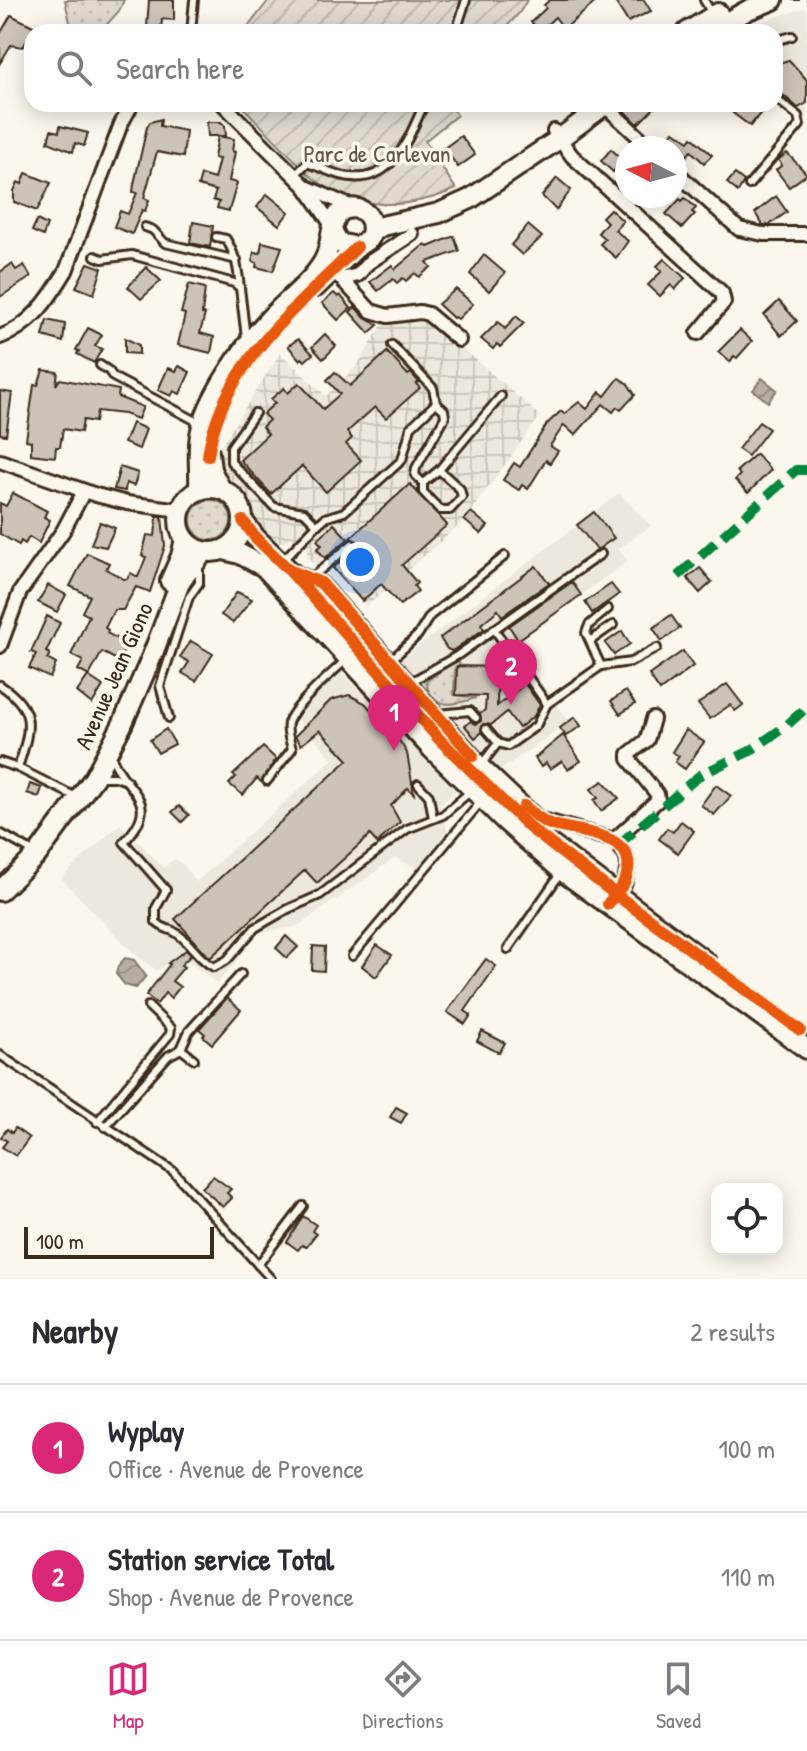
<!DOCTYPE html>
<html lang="en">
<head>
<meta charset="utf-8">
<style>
	:root { --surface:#fff; --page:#f7f7f7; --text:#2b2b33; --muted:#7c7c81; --line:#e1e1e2; --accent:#db2777 }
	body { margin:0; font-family:"Patrick Hand",sans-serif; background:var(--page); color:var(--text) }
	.controls { position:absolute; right:24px; bottom:24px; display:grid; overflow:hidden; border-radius:16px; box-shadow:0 4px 20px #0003 }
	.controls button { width:72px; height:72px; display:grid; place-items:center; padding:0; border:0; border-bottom:2px solid var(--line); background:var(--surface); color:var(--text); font:40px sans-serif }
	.compass { position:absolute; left:615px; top:136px; width:72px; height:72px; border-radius:50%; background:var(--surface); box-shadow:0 4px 20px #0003; rotate:276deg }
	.scale { position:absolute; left:24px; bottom:20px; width:190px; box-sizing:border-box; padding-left:8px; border:4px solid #3b2a1e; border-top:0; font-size:22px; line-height:28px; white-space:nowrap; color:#3b2a1e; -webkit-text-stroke:6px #fbf7ec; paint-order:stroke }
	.you { position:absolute; left:360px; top:562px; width:28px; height:28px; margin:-20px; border:6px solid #fff; border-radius:50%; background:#1a73e8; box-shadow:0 0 0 12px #1a73e833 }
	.badge { display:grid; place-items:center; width:52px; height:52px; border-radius:50%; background:var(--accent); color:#fff; font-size:26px; font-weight:700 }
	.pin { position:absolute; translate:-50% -66px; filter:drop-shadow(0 2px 4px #0008) }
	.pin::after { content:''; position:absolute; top:42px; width:28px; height:24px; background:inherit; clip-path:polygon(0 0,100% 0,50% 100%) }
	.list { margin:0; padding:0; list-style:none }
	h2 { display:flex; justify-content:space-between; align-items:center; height:104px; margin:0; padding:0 32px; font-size:34px }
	h2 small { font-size:26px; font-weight:400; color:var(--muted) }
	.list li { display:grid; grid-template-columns:52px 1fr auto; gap:24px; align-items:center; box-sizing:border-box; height:128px; padding:0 32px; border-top:2px solid var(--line) }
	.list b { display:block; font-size:30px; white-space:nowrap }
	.list p { margin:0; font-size:26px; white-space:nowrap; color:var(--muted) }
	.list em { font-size:26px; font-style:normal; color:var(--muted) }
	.icon { flex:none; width:44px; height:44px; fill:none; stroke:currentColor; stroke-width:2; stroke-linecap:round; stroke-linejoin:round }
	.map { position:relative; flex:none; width:807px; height:1279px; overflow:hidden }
	.search { position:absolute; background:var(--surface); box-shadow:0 4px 20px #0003; left:24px; right:24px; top:24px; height:88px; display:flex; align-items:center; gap:20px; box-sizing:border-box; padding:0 28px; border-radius:24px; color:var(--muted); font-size:30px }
	.sheet { height:360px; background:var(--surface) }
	nav { display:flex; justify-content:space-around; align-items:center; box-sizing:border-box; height:112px; border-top:2px solid var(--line); background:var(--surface); font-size:22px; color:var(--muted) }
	nav a { display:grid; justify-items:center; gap:4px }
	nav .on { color:var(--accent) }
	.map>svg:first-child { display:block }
	.built { fill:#ede8dd }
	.industrial { fill:url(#industrial-grid) }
	.grass { fill:url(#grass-dots); stroke:#8d8276; stroke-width:2 }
	.garden { fill:url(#garden-furrows); stroke:#8d8276; stroke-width:2 }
	.water { fill:url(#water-waves); stroke:#85796d; stroke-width:2 }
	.building { fill:#ccc4b9; stroke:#3b2a1e; stroke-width:2 }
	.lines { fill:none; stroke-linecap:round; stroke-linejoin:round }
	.service-casing { stroke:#3b2a1e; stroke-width:12 }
	.minor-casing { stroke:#3b2a1e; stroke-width:18 }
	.secondary-casing { stroke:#3b2a1e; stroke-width:24 }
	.path { stroke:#3b2a1e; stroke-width:2; stroke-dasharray:8 6; stroke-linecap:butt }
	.service { stroke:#fbf7ec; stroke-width:6 }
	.minor { stroke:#fbf7ec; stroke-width:12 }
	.secondary { stroke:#fbf7ec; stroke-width:18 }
	.quiet { stroke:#00873e; stroke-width:10; stroke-dasharray:20 10; stroke-linecap:butt }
	.cycleway-casing { stroke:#fbf7ec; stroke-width:17 }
	.cycleway { stroke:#e8590c; stroke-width:12 }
	.labels { text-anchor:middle; stroke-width:7; stroke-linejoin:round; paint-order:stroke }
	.park-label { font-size:24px; fill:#64564a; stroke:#fbf7ec }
	.street-label { font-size:24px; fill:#3b2a1e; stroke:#fbf7ec }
</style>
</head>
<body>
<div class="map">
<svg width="807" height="1279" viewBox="0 0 807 1279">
	<defs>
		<pattern id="industrial-grid" width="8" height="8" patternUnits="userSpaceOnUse" patternTransform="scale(2)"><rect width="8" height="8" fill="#ede8dd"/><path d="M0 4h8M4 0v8" fill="none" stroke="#ccc7bd"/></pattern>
		<pattern id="grass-dots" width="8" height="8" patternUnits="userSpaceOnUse" patternTransform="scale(2)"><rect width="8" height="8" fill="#dfd9ce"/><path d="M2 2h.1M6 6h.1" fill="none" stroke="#c0bab0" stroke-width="1.8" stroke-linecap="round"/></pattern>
		<pattern id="garden-furrows" width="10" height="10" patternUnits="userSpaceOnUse" patternTransform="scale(2)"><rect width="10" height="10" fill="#dfd9ce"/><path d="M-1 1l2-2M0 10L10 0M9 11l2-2" fill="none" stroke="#c0bab0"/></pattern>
		<pattern id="water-waves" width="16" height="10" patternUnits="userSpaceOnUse" patternTransform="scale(2)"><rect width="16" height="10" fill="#b6aea2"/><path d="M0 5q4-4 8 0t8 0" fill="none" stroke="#958e83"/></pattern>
	</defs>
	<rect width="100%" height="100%" fill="#fbf7ec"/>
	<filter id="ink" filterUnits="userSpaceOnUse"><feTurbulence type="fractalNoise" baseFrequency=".0125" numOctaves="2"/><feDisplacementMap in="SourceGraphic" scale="16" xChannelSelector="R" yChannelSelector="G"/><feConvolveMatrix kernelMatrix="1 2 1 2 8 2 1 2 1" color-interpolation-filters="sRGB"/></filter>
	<g filter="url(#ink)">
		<!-- built -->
		<g class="built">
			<polygon points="805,8 807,12 807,120 803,117 798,121 775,103 775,32 725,32"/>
			<polygon points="619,493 651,526 618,549 628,561 512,644 569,721 497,773 399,661"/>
			<polygon points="340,671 453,779 455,791 440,805 449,836 422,870 395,858 298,926 259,933 217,984 180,954 157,971 129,949 61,878 120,824 164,868 174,859 183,864 196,882 333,759 295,717 325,682"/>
		</g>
		<!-- industrial -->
		<polygon class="industrial" points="426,316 540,416 464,521 367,606 326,561 315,565 308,557 307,548 299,540 289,538 284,543 265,536 254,522 250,504 245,494 223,475 218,467 217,452 280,353 326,396 356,367 386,319"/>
		<!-- grass -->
		<g class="grass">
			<polygon points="65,0 124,0 119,11 100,32 72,32"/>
			<circle cx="211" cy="520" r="20"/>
			<path d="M458,661L460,664L455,667L454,695L476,698C455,705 431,711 426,682L449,664Z"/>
		</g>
		<!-- garden -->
		<g class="garden">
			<polygon points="269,0 527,0 520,12 502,32 244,32"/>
			<path d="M240,104H449L457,115L425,141L456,189C405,211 353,211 309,175Z"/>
		</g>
		<!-- water -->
		<g class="water">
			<polygon points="762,378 777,390 768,402 753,390"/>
			<polygon points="125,958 134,960 146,976 136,988 125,985 116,974 118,966"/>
		</g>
		<!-- building -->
		<g class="building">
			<polygon points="149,0 174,0 174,20 162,19 161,30 147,27"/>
			<polygon points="550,0 598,0 564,29 555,17 540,31 531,22 546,8 544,5"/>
			<polygon points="614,0 644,0 651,11 628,22"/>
			<polygon points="11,15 35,27 23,47 11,45 0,63 0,34"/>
			<polygon points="789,60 807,80 807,103 798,108 775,88 775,64"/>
			<polygon points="618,104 658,104 638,124"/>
			<polygon points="741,104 768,104 750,126 733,113"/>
			<polygon points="161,119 160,126 186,131 183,157 157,152 144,198 149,200 145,211 142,210 132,234 114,227 120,211 128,214 137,193 133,192 134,184 147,127 150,122"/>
			<polygon points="207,122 221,122 225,126 226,136 218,136 234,139 232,151 235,152 229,181 237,183 229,211 217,208 219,202 213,200 216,191 198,186 201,175 214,179 219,159 214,158 218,136 208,136"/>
			<polygon points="60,126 88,133 84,146 75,143 73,152 48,142 51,130 59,132"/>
			<polygon points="674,131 689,141 692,137 712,155 704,163 691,151 682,161 675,154 675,148 665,140"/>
			<polygon points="461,136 475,155 458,167 444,148"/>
			<polygon points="611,149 623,160 613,172 601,161"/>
			<polygon points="787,153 807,174 789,187 776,170 782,165 778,160"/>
			<polygon points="26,173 51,183 37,211 14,202 14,191 18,182 22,184"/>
			<polygon points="735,174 744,181 738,192 727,183"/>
			<polygon points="557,178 571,190 556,210 542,196"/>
			<polygon points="267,194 289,212 279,225 257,207"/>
			<polygon points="776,196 787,212 769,225 763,225 755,213"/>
			<polygon points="685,198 696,208 692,212 695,214 682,228 666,214 680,199 682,201"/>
			<polygon points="610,209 623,221 615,230 628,241 616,258 600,244 605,239 598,233 607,222 602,217"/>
			<polygon points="37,220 47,225 43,236 32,231"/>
			<polygon points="193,222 213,226 210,247 190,243"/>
			<polygon points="528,225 542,237 522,255 511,245"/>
			<polygon points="454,236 459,251 427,262 431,267 419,277 415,273 406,281 403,278 397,283 393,279 378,291 370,282 392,265 395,269 425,244 428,247"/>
			<polygon points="262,242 282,247 273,271 256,267 257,263 252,261 254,252 260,253"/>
			<polygon points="484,255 505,273 489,291 470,274"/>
			<polygon points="664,259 685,278 675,290 671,285 660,296 648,285 662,271 657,266"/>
			<polygon points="88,263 102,268 94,294 76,287"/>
			<polygon points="12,264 16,270 24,265 31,277 0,297 0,272"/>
			<polygon points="146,267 161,281 141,299 128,287"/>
			<polygon points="189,284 205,288 202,314 205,314 200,333 214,337 211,353 178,345 185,314 181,313"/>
			<polygon points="456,289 473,304 458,319 455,317 453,318 438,304"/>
			<polygon points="334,293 338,297 340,295 351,308 338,320 322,303"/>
			<polygon points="779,301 797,321 781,336 764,315"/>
			<polygon points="355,307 365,318 378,325 369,333 350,312"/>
			<polygon points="516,316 524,323 500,347 497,344 493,349 481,339 498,322 505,329"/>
			<polygon points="47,320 65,324 63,342 43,336"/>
			<polygon points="88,328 102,335 95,346 102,349 94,363 77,354 79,351 76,350"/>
			<polygon points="740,330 752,341 737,358 734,356 730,362 718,352"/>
			<polygon points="325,334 336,346 323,359 312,347"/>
			<polygon points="125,338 139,345 139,354 125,353"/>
			<polygon points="298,339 313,354 305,361 302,358 300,360 288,346"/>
			<polygon points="387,352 408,375 411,373 419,382 416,384 420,388 386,418 375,407 347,432 352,438 346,444 361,460 326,492 302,466 271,494 240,460 268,434 262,427 269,420 263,414 275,403 271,399 284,388 288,393 299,383 323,409 340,394 327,380 335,372 350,386"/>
			<polygon points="179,366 190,372 180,394 174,391 171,396 158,390 168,368 176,371"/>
			<polygon points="43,370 58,372 56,385 60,379 119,390 118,397 143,407 138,419 124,414 97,411 95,422 83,420 81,432 63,429 60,447 56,447 55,457 31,454 31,441 26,440 34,385 38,385"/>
			<polygon points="619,378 628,384 635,395 621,410 617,407 613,412 603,404 575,435 564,425 550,446 558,451 550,463 546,460 528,489 522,485 519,490 503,480 514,463 520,467 547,424 561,411 564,414 579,402 587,409 600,392 605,396"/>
			<polygon points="0,391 12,393 6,435 0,434"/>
			<polygon points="759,422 769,429 748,456 738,449"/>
			<polygon points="132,423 146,429 139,449 124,443"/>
			<polygon points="756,454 771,470 748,493 735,480 740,475 737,471"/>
			<polygon points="120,467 138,473 134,486 126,483 125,491 114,489"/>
			<polygon points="410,484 447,525 402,565 417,583 414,586 418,591 400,605 381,584 362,601 333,568 357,547 357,541 350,538"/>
			<polygon points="13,493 47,511 44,517 50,520 39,543 29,537 25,544 21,541 19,545 0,534 0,503 6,506"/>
			<polygon points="471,512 488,526 481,534 464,520"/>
			<polygon points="594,512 614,538 597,550 577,525"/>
			<polygon points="157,517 162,517 165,546 150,592 136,587 123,610 114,610 105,628 108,630 107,633 121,641 119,645 125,648 119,661 102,652 89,676 78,670 83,661 71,655 89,616 82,612 90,596 70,586 87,553 109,563 106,569 124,579 127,579 131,573 138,577 146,557 142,556 147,535 155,536"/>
			<polygon points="100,522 115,528 106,547 91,544"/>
			<polygon points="334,524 348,539 325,558 317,549 322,545 317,540"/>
			<polygon points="536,566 549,583 502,616 498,610 481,624 484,629 452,651 447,649 440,638"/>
			<polygon points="700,568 712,582 700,593 687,578"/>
			<polygon points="572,582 581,595 518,640 509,626"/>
			<polygon points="611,584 619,594 592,613 585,602"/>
			<polygon points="48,585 66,595 57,612 38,602"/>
			<polygon points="237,592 252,599 233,623 221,615"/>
			<polygon points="671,615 680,628 662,641 653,628"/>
			<polygon points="47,616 60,623 46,652 50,654 47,659 56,664 50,678 29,668 36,654 31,652"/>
			<polygon points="622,631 630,644 614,655 605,643"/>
			<polygon points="191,641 213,654 196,681 182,673 189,662 180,657"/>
			<polygon points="683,651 693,666 660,691 649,675"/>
			<polygon points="457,666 498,667 497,706 525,684 540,705 534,716 519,728 507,712 491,725 483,724 481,733 475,738 465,726 471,721 476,724 481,721 480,714 485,710 486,696 456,695"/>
			<polygon points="88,676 103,686 92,704 77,692"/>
			<polygon points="727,684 743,705 735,711 730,705 710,719 698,704"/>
			<polygon points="626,691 635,704 620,714 611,701"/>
			<polygon points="349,695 365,703 401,743 407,753 414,794 408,788 391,806 400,822 377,843 370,835 317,883 305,870 210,958 175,919 348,760 320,730 301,745 295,736 331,700"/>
			<polygon points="575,717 581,726 566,736 560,728"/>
			<polygon points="166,729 175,744 158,753 150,740"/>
			<polygon points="686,730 704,742 685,769 675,762 679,756 672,752"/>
			<polygon points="563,735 581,761 568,769 562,761 550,769 546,763 541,767 535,758"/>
			<polygon points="263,747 276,759 261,782 257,778 243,795 229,784 236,777 233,775"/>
			<polygon points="603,781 619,798 601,811 594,800 598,798 591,789"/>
			<polygon points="30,784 42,788 39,797 27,793"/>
			<polygon points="716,785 731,796 714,815 701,805"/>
			<polygon points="179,806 189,815 182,822 172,812"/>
			<polygon points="681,821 694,831 678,853 659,839 667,828 673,832"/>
			<polygon points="286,936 298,947 287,958 276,948"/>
			<polygon points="377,945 392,955 376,977 362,966"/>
			<polygon points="313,946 325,947 324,971 312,970"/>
			<polygon points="186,950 191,955 181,965 184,967 172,981 180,987 171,998 165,993 157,1004 146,995 170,964 168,963"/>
			<polygon points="486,959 496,966 465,1011 471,1015 465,1024 447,1012"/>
			<polygon points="227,998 241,1010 212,1044 203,1036 205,1034 199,1029"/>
			<polygon points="482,1031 505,1043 499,1053 477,1041"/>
			<polygon points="396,1107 407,1113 401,1123 390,1117"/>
			<polygon points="15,1128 29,1138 16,1156 2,1147 7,1141 1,1137 7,1129 12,1133"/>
			<polygon points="213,1176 231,1189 227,1193 232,1198 223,1207 202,1188"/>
			<polygon points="303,1216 316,1225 312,1231 316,1234 306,1247 302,1245 298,1250 287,1242"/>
		</g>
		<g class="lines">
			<!-- service casing -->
			<g class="service-casing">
				<g id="service">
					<polyline points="704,0 711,12"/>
					<polyline points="191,32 194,0"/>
					<polyline points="456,32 466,0"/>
					<polyline points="775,41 792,36"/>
					<path d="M294,176L307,163C318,166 327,171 337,174C390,191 407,142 424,104"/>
					<polyline points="749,185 800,125 798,116 775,98"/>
					<polyline points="145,227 153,230 165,243 237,260"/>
					<path d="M216,237L226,239C236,255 238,269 240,288"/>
					<polyline points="95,256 102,259 132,255 234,283 240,288 246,338"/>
					<polyline points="392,345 433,388 436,403"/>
					<polyline points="100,365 109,371 113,377 200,423"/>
					<polyline points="255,413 231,447 231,462 274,507 304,512 317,525 283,560"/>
					<polyline points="439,470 501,396"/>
					<polyline points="317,525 325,518 344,512 402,460 411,427 436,403 444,410 445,417 416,468 415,475 423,483 423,492 440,510 450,510 462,497 460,489 439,470 423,483"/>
					<polyline points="311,578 352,544"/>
					<polyline points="494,629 547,704 536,726 508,746 498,743"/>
					<polyline points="590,641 613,625"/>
					<polyline points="389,662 418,635 430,616 505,556"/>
					<polyline points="601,666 586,633 589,625 608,609"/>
					<polyline points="409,683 458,655 601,554"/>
					<path d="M0,685C38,710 30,729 18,768"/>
					<polyline points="547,704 601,666 631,662 657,648"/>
					<polyline points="438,714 470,711 476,718"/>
					<polyline points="169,718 160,686 189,597 199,583 199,567"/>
					<path d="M111,755C124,793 165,799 124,842L166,890L156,908V922C162,928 166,928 173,931C189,939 197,959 214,967L227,960L255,928L288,909L320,895L407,829L443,815L472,790L474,774L498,743L486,729"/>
					<polyline points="0,762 18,768 76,797"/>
					<polyline points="99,777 115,777 127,781"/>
					<path d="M267,781L292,749C290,741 286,731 288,723C293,706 333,672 347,659"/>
					<polyline points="418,784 429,796 433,818"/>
					<polyline points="0,833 35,853"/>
					<polyline points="508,949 560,874"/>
					<polyline points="352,956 490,791"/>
					<polyline points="181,1049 189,1031 241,974"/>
					<polyline points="0,1055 173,1171 271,1279"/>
					<polyline points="97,1122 170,1034 171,1028 148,1006"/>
					<polyline points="105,1127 168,1056 181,1049 194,1059"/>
					<polyline points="258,1265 303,1206"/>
				</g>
			</g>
			<!-- minor casing -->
			<g class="minor-casing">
				<g id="minor">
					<polyline points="223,104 306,187 352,207"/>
					<polyline points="603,104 651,148"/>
					<polyline points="554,131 572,156 722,293 724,302 698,333"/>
					<polyline points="675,171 739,229 763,234 807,234"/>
					<polyline points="306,187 333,227"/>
					<polyline points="333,270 371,311 388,316 420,312 428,314 459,340"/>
					<polyline points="342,279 358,275 368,263 412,234"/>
					<path d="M0,337C31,326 49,299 66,271L121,124L132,104"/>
					<polyline points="0,461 96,495 127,503 180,510"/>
					<polyline points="293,572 321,583 481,764 539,819 614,840 626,855 628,864 625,882 612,898"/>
					<polyline points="0,646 20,592 63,531 84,491"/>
					<polyline points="614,840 658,800 657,794 629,759 629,754 647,740 653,719"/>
				</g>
			</g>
			<!-- secondary casing -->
			<g class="secondary-casing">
				<g id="secondary">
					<polyline points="687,32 718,13"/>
					<polyline points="709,32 748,10 773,0"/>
					<polyline points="372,233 382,226 439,213 470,199 559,139 606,104"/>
					<polyline points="316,287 357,247"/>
					<polyline points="209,453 211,470 221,489"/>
					<circle cx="211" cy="520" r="32"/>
					<path d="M199,490C200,472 197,453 200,435C206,400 244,346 268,320C286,301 310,284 323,262C333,246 328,224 341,211C361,202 377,217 370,238L357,247L339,243L333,232"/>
					<polyline points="243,521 255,537 290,571 370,662"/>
					<polyline points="224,550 240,554 264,567 431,748 505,821 562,871 807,1049"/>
					<polyline points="170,581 181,556 185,539"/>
					<polyline points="541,837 706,962"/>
					<polyline points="0,891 37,855 94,778 122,725 152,656 181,580 204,552"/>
				</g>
			</g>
			<!-- path -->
			<polyline class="path" points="792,0 807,0"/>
			<!-- service -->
			<use href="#service" class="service"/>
			<!-- minor -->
			<use href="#minor" class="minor"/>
			<!-- secondary -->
			<use href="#secondary" class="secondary"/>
			<!-- quiet -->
			<g class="quiet">
				<polyline points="678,576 796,470 807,470"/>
				<polyline points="618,845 700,775 750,751 786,726 807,707"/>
			</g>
			<!-- cycleway casing -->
			<g class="cycleway-casing">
				<g id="cycleway">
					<path d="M208,456C220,367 297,307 357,247"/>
					<polyline points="243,521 255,537 290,571 440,740 530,828 615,894 800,1030"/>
					<polyline points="294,572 321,583 473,756"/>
					<path d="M524,806C533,813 540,821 550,824C576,833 642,832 626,878C623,887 614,895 608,904"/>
				</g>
			</g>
			<!-- cycleway -->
			<use href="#cycleway" class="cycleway"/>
		</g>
	</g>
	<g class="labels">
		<!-- park labels -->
		<g class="park-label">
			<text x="377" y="162">Parc de Carlevan</text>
		</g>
		<!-- street labels -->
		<g class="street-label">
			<text transform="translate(114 676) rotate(-66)" y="8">Avenue Jean Giono</text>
		</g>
	</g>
</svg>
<div class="controls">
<button><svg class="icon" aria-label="locate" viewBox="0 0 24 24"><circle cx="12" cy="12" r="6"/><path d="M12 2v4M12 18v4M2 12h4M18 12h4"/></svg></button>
</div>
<svg class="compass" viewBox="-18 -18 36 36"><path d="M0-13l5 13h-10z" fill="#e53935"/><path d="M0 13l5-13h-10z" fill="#7c7c81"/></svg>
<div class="scale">100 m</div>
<div class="you"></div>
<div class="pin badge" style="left:394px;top:751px">1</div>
<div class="pin badge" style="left:511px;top:705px">2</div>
<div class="search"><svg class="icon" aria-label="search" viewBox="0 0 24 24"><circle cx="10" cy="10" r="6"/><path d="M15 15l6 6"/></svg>Search here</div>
</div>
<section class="sheet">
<h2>Nearby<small>2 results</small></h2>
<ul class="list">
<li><span class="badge">1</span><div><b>Wyplay</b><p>Office · Avenue de Provence</p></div><em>100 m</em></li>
<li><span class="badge">2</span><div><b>Station service Total</b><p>Shop · Avenue de Provence</p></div><em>110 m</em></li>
</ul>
</section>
<nav>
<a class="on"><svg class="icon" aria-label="map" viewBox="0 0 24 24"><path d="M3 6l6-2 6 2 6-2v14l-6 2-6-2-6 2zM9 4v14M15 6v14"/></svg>Map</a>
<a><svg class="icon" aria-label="directions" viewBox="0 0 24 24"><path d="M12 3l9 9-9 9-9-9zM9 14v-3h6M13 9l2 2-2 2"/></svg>Directions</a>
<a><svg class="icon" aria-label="saved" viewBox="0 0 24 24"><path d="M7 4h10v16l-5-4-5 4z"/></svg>Saved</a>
</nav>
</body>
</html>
